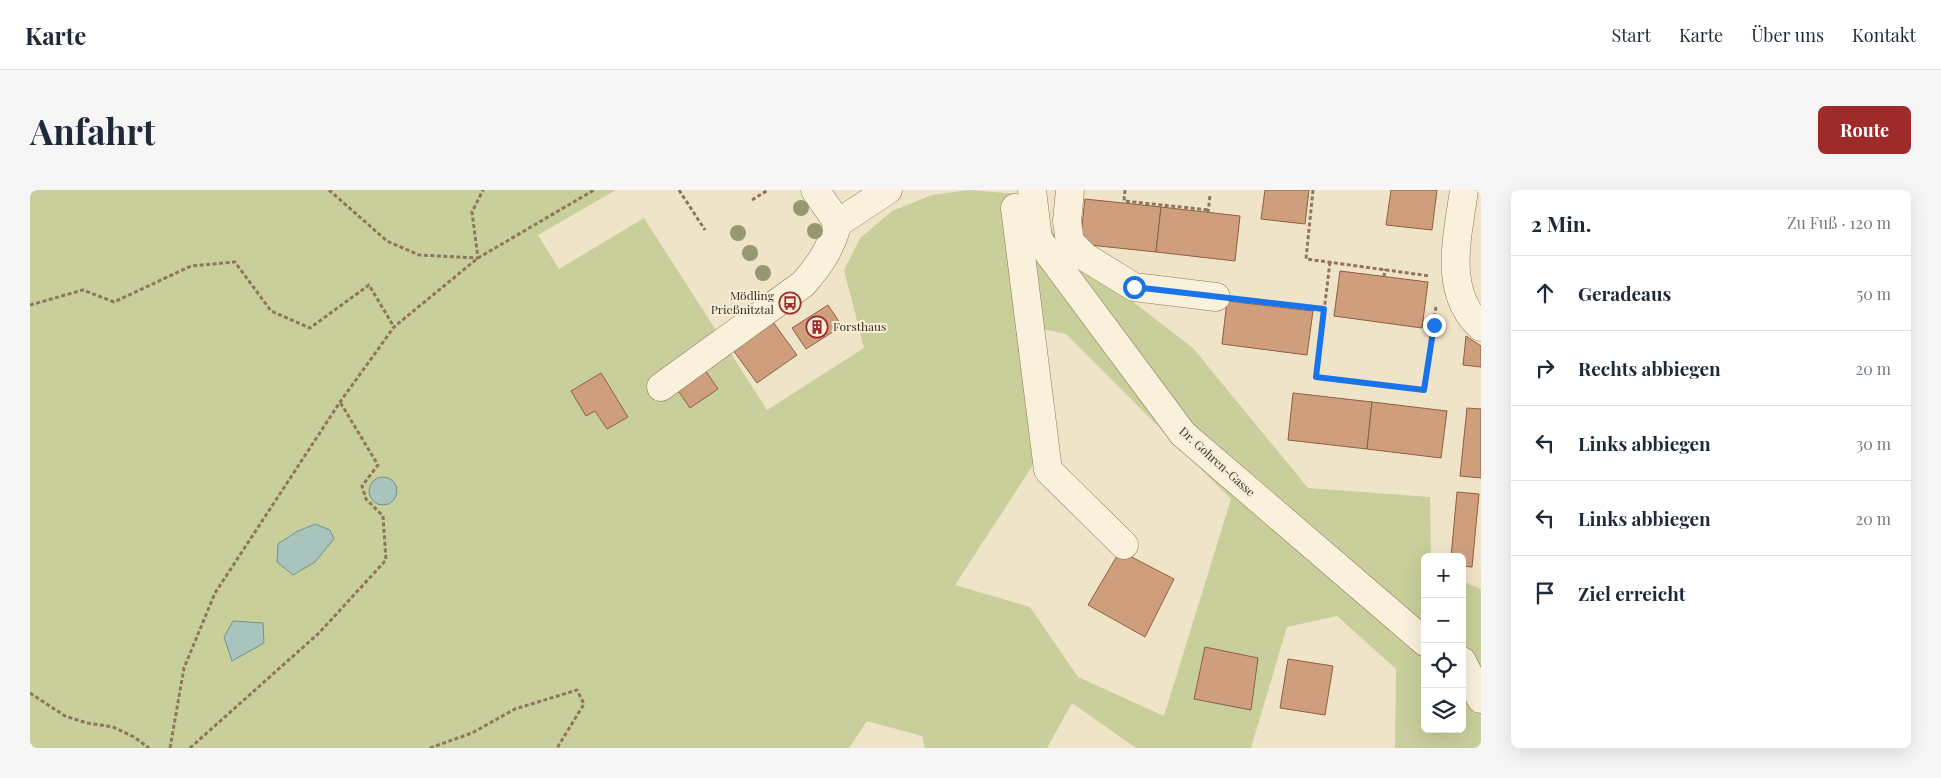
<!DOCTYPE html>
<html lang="de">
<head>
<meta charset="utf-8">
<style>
	:root { --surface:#fff; --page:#f6f6f7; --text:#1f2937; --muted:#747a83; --line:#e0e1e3; --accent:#9e2a2b }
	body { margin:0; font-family:"Playfair Display",serif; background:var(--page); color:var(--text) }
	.controls { position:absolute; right:15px; bottom:15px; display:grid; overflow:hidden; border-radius:8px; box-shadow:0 5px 20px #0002 }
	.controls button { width:45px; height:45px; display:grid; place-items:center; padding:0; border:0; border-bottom:1px solid var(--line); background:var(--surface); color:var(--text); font:25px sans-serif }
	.stop { position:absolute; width:15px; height:15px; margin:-11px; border:4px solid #1a73e8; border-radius:50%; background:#fff }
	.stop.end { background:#1a73e8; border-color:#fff; box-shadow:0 1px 5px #0008 }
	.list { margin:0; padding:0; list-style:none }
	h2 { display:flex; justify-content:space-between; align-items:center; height:65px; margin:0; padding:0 20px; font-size:21px }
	h2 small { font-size:16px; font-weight:400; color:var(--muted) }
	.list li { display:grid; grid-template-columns:32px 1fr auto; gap:15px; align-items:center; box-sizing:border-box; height:75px; padding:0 20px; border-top:1px solid var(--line) }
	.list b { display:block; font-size:19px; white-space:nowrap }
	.list em { font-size:16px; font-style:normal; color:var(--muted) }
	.icon { flex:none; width:28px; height:28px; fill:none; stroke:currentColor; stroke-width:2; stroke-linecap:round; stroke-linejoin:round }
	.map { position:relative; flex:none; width:1451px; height:558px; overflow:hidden; border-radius:8px }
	header { display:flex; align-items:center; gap:30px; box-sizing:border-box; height:70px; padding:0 25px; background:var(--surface); border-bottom:1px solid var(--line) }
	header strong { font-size:24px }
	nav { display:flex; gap:28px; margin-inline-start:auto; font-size:18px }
	.intro { display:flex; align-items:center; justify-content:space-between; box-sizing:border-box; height:120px; padding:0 30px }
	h1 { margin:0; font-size:35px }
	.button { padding:12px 22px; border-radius:8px; background:var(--accent); color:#fff; font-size:18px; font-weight:700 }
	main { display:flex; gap:30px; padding:0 30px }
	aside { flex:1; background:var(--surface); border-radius:8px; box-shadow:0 5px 20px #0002 }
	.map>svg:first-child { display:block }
	.green { fill:#c9cf9b; fill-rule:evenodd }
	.water { fill:#a9c4bc; stroke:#6f938a }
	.building { fill:#cf9f7d; stroke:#8d5f41 }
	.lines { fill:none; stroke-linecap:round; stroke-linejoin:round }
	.minor-casing { stroke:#8d765c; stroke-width:29 }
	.path { stroke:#8d765c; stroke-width:3; stroke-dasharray:4 2.5; stroke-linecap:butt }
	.minor { stroke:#faf1dc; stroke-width:28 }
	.tree { fill:#96986f }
	.route { stroke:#1a73e8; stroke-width:6 }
	.labels { text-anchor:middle; stroke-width:4; stroke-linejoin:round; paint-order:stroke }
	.poi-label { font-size:12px; fill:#3d2e20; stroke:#f7eed8; text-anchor:end }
	.street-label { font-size:12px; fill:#3d2e20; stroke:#f7eed8 }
</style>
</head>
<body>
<header>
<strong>Karte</strong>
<nav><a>Start</a><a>Karte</a><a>Über uns</a><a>Kontakt</a></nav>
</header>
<div class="intro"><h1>Anfahrt</h1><a class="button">Route</a></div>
<main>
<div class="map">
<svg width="1451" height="558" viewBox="0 0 1451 558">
	<rect width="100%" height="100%" fill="#f0e4c8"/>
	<!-- green -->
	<path class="green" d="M0,0H586L508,45L529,79L614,28L737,220L834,158L814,80L830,48L862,21L902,5L939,0L1002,5L1032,57L1163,158L1278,298L1400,307L1401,367H1395V539H1432V391L1451,399V558H1365L1366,479L1307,426L1257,437L1221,558H1106L1042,513L1017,558H895L892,546L837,531L819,558H0ZM989,134L1036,144L1201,309L1134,526L1048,487L1000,417L925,395L1003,275Z"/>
	<!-- water -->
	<g class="water">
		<circle cx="353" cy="301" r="14"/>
		<polygon points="285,334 300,340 304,349 285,372 263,385 247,372 248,354 266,342"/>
		<polygon points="203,431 233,433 234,453 202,471 194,447"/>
	</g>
	<!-- building -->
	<g class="building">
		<polygon points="1235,0 1279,0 1275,34 1231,29"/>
		<polygon points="1361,0 1407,0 1402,40 1356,35"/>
		<polygon points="1055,9 1131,17 1126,62 1050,54"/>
		<polygon points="1131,17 1210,26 1205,71 1126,62"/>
		<polygon points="1310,81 1398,92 1392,138 1304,126"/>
		<polygon points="1197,111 1283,121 1277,165 1192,154"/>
		<polygon points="798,115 812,136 776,159 762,138"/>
		<polygon points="743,132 767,165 727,193 703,160"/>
		<polygon points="1436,146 1451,156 1451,177 1433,175"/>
		<polygon points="675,180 688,199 660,218 647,199"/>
		<polygon points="571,183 598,227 577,239 565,221 556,226 541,201"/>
		<polygon points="1263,203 1342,212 1337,259 1258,250"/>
		<polygon points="1342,212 1417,221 1411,268 1337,259"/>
		<polygon points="1437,218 1451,219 1451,288 1430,286"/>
		<polygon points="1427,302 1449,304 1442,377 1432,376 1432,367 1421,367"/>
		<polygon points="1090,361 1144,389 1115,447 1058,415"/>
		<polygon points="1175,457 1228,468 1221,520 1164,509"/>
		<polygon points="1258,469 1303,476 1295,525 1250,518"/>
	</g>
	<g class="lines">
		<!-- minor casing -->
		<g class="minor-casing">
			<g id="minor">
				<polyline points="785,0 808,33"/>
				<polyline points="1002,0 1008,49 1153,244 1395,452"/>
				<polyline points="1040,0 1037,31 1040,52 1055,67 1104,97 1186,107"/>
				<path d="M1434,0C1428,46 1412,102 1451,137"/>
				<polyline points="985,18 1018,280 1094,355"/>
				<polyline points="808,33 858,0"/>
				<path d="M631,197L773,94C790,75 801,58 808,33"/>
				<polyline points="1432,471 1451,509"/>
			</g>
		</g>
		<!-- path -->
		<g class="path">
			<polyline points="299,0 357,51 389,65 448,68 442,22 453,0"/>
			<polyline points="649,0 675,40"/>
			<polyline points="1095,0 1094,11 1179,20"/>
			<polyline points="1283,0 1276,69 1400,86"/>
			<polyline points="722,10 738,0"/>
			<polyline points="1178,23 1180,5"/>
			<polyline points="1300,72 1286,187 1395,200 1406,116"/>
			<polyline points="1354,87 1355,79"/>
			<polyline points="1212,110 1294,119"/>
			<polyline points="0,115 53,100 84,112 161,76 205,72 241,121 280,138 339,95 364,137"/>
			<polyline points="0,503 35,526 57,533 83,537 104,547 119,558"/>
			<polyline points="140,558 154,478 185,403 310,212 364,137 448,68 564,0"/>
			<polyline points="160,558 289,443 356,370 353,326 336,309 332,296 348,275 310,212"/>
			<polyline points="400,558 442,543 485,519 547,500 554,514 527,558"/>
		</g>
		<!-- minor -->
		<use href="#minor" class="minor"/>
	</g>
	<!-- trees -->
	<g class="tree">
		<circle cx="771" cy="18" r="8"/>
		<circle cx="785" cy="41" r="8"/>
		<circle cx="708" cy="43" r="8"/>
		<circle cx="720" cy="63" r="8"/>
		<circle cx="733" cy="83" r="8"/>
	</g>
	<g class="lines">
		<!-- route -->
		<polyline class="route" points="1104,97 1294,119 1286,187 1394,200 1404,135"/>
	</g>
	<!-- icons -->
	<defs>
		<g id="bus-ring" transform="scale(1.125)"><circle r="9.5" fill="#f7eed8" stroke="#9e2a2b" stroke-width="1.5"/><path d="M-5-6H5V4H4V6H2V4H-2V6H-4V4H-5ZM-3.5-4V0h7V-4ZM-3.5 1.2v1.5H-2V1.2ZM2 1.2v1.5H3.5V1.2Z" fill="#9e2a2b"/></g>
		<g id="building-ring" transform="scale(1.125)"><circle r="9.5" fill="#f7eed8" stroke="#9e2a2b" stroke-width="1.5"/><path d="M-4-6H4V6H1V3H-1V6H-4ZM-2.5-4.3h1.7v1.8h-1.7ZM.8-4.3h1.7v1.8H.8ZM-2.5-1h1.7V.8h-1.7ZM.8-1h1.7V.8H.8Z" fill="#9e2a2b"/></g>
	</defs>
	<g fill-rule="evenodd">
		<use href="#bus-ring" x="760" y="113"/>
		<use href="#building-ring" x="787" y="137"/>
	</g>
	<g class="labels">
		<!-- poi labels -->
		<g class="poi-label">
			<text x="744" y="110">Mödling<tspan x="744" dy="14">Prießnitztal</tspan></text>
			<text x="803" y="141" text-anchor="start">Forsthaus</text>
		</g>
		<!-- street labels -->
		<g class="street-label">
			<text transform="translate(1187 272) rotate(42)" y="4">Dr. Gohren-Gasse</text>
		</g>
	</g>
</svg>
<div class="controls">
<button>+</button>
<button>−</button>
<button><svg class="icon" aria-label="locate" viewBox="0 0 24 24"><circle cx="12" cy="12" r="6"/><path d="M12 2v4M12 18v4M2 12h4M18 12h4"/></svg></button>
<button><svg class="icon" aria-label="layers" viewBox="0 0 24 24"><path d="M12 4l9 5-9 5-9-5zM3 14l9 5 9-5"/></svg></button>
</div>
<div class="stop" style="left:1104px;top:97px"></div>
<div class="stop end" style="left:1404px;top:135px"></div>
</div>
<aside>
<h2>2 Min.<small>Zu Fuß · 120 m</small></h2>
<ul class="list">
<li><svg class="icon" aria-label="ahead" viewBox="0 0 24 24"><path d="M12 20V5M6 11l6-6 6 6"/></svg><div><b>Geradeaus</b></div><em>50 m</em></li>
<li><svg class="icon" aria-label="right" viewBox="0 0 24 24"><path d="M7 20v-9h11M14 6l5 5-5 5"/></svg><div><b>Rechts abbiegen</b></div><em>20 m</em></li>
<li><svg class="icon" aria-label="left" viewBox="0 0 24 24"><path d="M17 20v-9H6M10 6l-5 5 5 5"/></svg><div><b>Links abbiegen</b></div><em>30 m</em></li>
<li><svg class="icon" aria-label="left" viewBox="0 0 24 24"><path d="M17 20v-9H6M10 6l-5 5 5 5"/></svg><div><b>Links abbiegen</b></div><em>20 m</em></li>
<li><svg class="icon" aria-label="arrive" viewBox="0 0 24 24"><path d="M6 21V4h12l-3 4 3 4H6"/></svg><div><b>Ziel erreicht</b></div></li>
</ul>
</aside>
</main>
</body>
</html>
